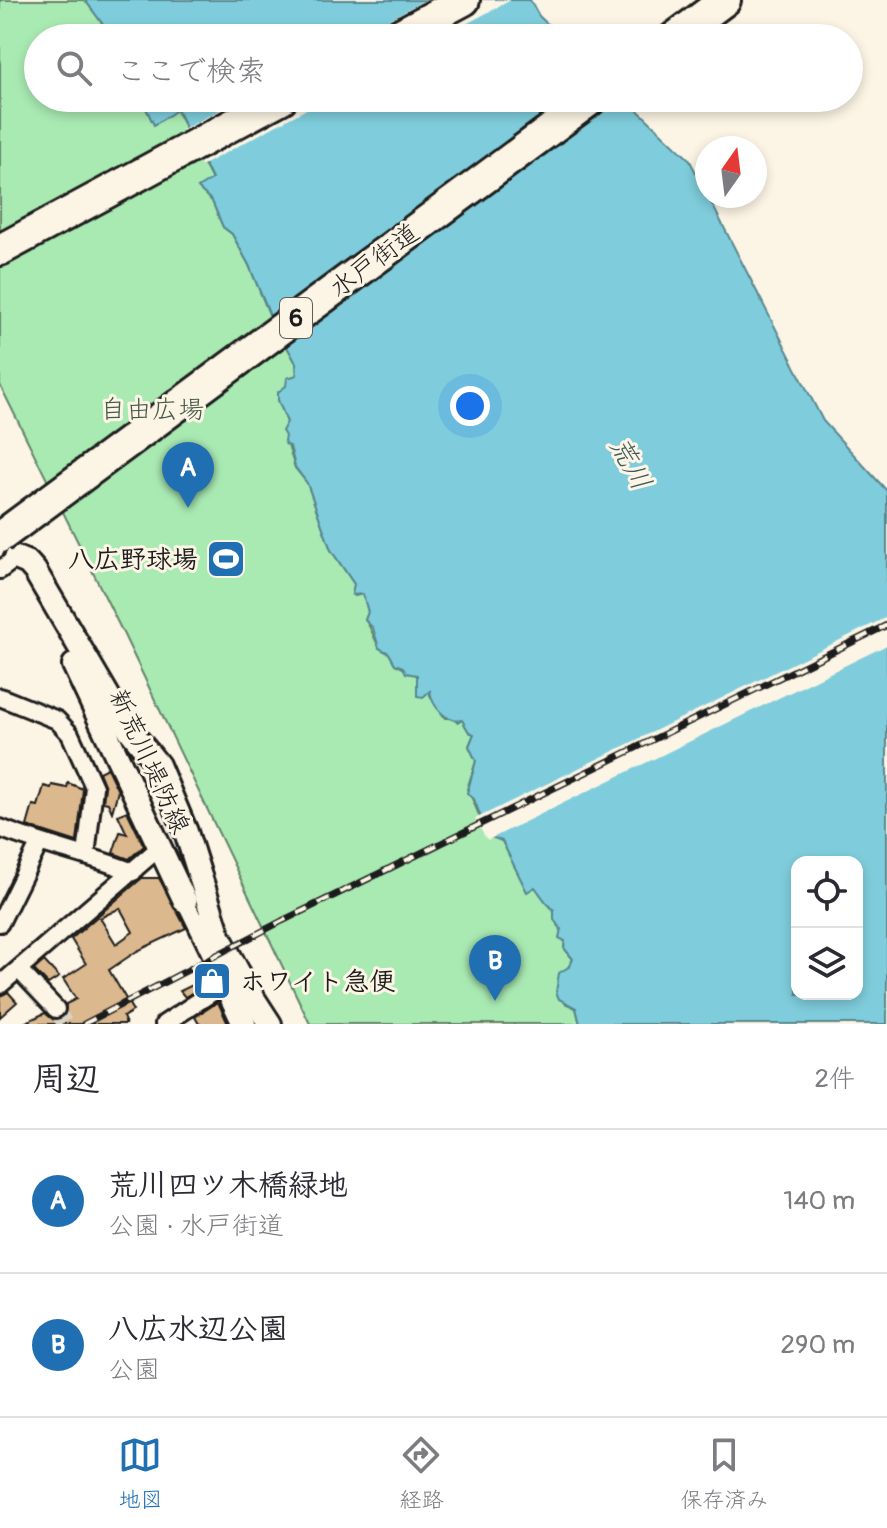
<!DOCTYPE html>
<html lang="ja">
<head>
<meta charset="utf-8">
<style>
	:root { --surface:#fff; --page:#f7f7f7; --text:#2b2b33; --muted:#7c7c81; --line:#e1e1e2; --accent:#1f6fb2 }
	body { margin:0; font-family:Pangolin,"Klee One",sans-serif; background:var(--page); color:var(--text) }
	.controls { position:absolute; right:24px; bottom:24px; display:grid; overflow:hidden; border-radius:16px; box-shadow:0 4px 12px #0003 }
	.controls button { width:72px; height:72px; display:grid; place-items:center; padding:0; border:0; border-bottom:2px solid var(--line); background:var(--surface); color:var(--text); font:40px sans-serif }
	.compass { position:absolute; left:695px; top:136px; width:72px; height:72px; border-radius:50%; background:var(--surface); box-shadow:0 4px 12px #0003; rotate:14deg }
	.you { position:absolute; left:470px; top:406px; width:28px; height:28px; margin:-20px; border:6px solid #fff; border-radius:50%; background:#1a73e8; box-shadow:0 0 0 12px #1a73e833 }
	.badge { display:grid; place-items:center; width:52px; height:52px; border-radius:50%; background:var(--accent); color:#fff; font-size:26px; font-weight:700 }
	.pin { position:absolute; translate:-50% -66px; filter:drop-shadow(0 2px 4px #0008) }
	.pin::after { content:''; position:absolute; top:42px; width:28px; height:24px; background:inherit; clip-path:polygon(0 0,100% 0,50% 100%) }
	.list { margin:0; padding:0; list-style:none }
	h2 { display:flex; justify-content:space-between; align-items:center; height:104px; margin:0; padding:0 32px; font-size:34px }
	h2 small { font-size:26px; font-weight:400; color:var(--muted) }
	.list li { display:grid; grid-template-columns:52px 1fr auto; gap:24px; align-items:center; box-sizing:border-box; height:144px; padding:0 32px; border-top:2px solid var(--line) }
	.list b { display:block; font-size:30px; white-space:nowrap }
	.list p { margin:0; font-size:26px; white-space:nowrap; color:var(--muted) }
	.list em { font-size:26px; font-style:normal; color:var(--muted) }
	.icon { flex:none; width:44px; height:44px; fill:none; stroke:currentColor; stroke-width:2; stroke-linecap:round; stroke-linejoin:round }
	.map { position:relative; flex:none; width:887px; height:1024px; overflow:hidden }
	.search { position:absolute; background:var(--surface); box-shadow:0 4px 12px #0003; left:24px; right:24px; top:24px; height:88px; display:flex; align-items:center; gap:20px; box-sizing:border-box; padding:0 28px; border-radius:44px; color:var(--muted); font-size:30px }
	.sheet { height:392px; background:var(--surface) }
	nav { display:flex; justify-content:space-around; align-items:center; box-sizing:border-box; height:112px; border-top:2px solid var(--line); background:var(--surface); font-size:22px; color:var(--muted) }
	nav a { display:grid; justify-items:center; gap:4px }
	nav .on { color:var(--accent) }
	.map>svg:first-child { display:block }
	.green { fill:#a9eab3; stroke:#628368; stroke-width:2 }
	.water { fill:#7fcddc; stroke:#57868f; stroke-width:2; fill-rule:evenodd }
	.pier { fill:#fcf5e5 }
	.building { fill:#dbb88d; stroke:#1c1c1c; stroke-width:2; fill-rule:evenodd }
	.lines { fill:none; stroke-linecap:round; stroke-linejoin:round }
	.street-tunnel { stroke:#dad4c7; stroke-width:16; stroke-dasharray:16 8; stroke-linecap:butt }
	.street-casing { stroke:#1c1c1c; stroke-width:22 }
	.secondary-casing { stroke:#1c1c1c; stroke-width:28 }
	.highway-casing { stroke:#1c1c1c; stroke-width:36 }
	.street { stroke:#fcf5e5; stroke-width:16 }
	.secondary { stroke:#fcf5e5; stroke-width:22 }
	.highway { stroke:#fcf5e5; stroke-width:30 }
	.rail-casing { stroke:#1c1c1c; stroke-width:7 }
	.rail { stroke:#fcf5e5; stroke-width:4; stroke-dasharray:12; stroke-linecap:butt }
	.highway-bridge-casing { stroke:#1c1c1c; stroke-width:36; stroke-linecap:butt }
	.highway-bridge { stroke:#fcf5e5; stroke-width:30 }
	.labels { text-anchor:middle; stroke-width:6; stroke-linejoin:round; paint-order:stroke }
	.shield { fill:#fcf5e5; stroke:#5f5d58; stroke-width:2 }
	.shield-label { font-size:24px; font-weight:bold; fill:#1c1c1c }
	.street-label { font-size:26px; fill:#1c1c1c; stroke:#fcf5e5 }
	.park-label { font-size:26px; fill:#465a49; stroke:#fcf5e5 }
	.poi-label { font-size:26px; font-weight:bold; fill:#1c1c1c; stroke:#fcf5e5; text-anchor:end }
	.water-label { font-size:28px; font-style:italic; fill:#3f5a5f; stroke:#fcf5e5 }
</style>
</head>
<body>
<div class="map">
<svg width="887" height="1024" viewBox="0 0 887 1024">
	<rect width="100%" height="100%" fill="#fcf5e5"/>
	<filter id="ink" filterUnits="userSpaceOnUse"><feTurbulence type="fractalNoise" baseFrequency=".0125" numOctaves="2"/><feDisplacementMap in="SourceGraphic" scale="16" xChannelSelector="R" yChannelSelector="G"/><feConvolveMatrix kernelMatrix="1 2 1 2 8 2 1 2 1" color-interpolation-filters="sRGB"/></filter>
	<g filter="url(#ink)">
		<!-- green -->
		<path class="green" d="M0,0H85L113,38H38V98H141L154,124L176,110L212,180L199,189L212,201L223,227L232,234L249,265L270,316L296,363L297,375L286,386L278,400L287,422L285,436L295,468L307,483L331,550L354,584L355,596L363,594L368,612L365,620C375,631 374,649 389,653L395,664L417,675L427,691H430V696L445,718H452L457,722L462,720L469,732L474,734L469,746L476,761L467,789C478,806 480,833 502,841L527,891L535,887C549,899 567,928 564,948L573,959L567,969L565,1003L576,1008L580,1024H310L123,633L0,385Z"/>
		<!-- water -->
		<g class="water">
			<polygon points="85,0 530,0 539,16 562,38 113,38"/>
			<path d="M141,98H625L689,159L823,421L887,491V1024H580L576,1008L559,999L556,992L559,973L570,966L573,959L564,948L565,941L559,938L561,929L554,920V910C546,904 541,895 535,887L527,892L502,841L488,836L474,799L467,793L476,761L469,746L474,734L469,732L462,720C447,723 432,707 430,691L423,697L417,696V675L406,673L403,667L395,664L389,653L379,648L373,628L365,620L368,612L363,594L352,595L354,584L331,550L307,483L295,467L290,446L286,445L284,441L285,436L282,431L287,422L278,400V392L286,386L287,378L297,375L296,363L270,316L249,265L232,234L223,227L212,201L198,188L212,179L177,110L154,125ZM797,862H857V994H797Z"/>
		</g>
		<!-- pier -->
		<g class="pier">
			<polygon points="425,0 511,0 440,38 354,38"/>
			<polygon points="242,98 327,98 201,166 182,130"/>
			<polygon points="887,617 887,645 488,840 485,837 475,819"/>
		</g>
		<!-- building -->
		<g class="building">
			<polygon points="107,768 118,791 112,812 108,803 103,802 105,787 99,772"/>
			<polygon points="68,783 83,789 77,842 27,826 33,805 38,806 44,786 51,788 52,785 67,788"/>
			<polygon points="127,811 144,846 129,859 113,853 120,832 127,834 118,815"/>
			<path d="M142,878H159L186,928L137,951L109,970L133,1011L123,1017L126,1024H22L45,1013L54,1020L64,1016L66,1004L76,999L63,979L86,964L71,939ZM120,908L133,932L116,944L100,918Z"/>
			<polygon points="44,961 59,977 48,984 34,970"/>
			<polygon points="207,978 209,982 185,997 180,991"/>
			<polygon points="8,992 17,1002 0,1017 0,996"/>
			<polygon points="218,1002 228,1024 199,1024 195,1017"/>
		</g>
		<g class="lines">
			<!-- street-tunnel -->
			<polyline class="street-tunnel" points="56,1009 65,1024"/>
			<!-- street casing -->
			<g class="street-casing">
				<g id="street">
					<polyline points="0,570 16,558"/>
					<polyline points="0,697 57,720 70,734 94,787 86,856"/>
					<path d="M0,828C44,846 90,855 133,872"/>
					<polyline points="185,901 219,971"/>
					<polyline points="0,923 39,844"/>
					<polyline points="19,970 56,1009"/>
					<polyline points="0,985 160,847"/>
					<polyline points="164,1024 225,984"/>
				</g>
			</g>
			<!-- secondary casing -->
			<g class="secondary-casing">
				<g id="secondary">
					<polyline points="16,558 28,563 35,571 124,723 158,765 186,832 219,936 246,987 270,1024"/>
					<polyline points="74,665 185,901"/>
					<polyline points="219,971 244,1024"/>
				</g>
			</g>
			<!-- highway casing -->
			<g class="highway-casing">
				<g id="highway">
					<polyline points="393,38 464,0"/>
					<polyline points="674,38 725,0"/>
					<polyline points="0,250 282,98"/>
				</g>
			</g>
			<!-- street -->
			<use href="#street" class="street"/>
			<!-- secondary -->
			<use href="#secondary" class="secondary"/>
			<!-- highway -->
			<use href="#highway" class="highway"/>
			<!-- rail casing -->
			<g class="rail-casing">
				<polyline id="rail" points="84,1024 282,921 887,625"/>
			</g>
			<!-- rail -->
			<use href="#rail" class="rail"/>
			<!-- highway-bridge casing -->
			<g class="highway-bridge-casing">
				<polyline id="highway-bridge" points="0,537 593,98"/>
			</g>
			<!-- highway-bridge -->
			<use href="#highway-bridge" class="highway-bridge"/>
		</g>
	</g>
	<!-- icons -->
	<defs>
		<g id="stadium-square" transform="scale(2)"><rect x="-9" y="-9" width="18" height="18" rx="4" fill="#1f6fb2" stroke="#fcf5e5"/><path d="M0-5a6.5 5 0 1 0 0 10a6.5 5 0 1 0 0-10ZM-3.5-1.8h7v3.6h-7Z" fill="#fff"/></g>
		<g id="shop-square" transform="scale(2)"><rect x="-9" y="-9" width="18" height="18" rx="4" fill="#1f6fb2" stroke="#fcf5e5"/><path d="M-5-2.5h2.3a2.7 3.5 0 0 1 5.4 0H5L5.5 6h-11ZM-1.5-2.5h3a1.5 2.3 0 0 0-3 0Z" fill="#fff"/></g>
	</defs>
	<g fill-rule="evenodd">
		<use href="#stadium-square" x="226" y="559"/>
		<use href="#shop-square" x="212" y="981"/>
	</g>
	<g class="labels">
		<!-- shield labels -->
		<rect class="shield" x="280" y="298" width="32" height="40" rx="6"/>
		<g class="shield-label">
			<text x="296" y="326">6</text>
		</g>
		<!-- street labels -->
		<g class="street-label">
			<text transform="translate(374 260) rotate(-37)" y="9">水戸街道</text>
			<text transform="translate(150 761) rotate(65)" y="9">新荒川堤防線</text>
		</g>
		<!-- park labels -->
		<g class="park-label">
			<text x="152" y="418">自由広場</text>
		</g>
		<!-- poi labels -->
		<g class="poi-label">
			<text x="198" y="568">八広野球場</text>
			<text x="240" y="990" text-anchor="start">ホワイト急便</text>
		</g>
		<!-- water labels -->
		<g class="water-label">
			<text transform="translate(631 463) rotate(61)" y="10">荒川</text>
		</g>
	</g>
</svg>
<div class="controls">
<button><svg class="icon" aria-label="locate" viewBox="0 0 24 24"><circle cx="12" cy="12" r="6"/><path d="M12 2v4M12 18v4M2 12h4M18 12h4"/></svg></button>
<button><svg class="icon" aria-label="layers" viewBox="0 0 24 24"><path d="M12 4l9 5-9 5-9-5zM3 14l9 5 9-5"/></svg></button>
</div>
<svg class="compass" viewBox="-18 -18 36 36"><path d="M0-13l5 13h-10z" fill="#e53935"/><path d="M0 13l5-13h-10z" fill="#7c7c81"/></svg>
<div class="you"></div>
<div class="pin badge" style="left:188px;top:508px">A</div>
<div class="pin badge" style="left:495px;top:1001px">B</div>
<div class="search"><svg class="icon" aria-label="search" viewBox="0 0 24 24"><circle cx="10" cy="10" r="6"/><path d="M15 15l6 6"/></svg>ここで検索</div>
</div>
<section class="sheet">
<h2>周辺<small>2件</small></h2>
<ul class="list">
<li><span class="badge">A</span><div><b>荒川四ツ木橋緑地</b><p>公園 · 水戸街道</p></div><em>140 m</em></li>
<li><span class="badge">B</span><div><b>八広水辺公園</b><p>公園</p></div><em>290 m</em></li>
</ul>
</section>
<nav>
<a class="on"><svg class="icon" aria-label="map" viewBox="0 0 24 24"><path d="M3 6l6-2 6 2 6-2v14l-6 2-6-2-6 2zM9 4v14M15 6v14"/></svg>地図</a>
<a><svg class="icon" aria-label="directions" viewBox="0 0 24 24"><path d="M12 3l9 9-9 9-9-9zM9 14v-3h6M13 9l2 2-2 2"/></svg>経路</a>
<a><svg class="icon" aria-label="saved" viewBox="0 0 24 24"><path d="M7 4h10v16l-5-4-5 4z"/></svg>保存済み</a>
</nav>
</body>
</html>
